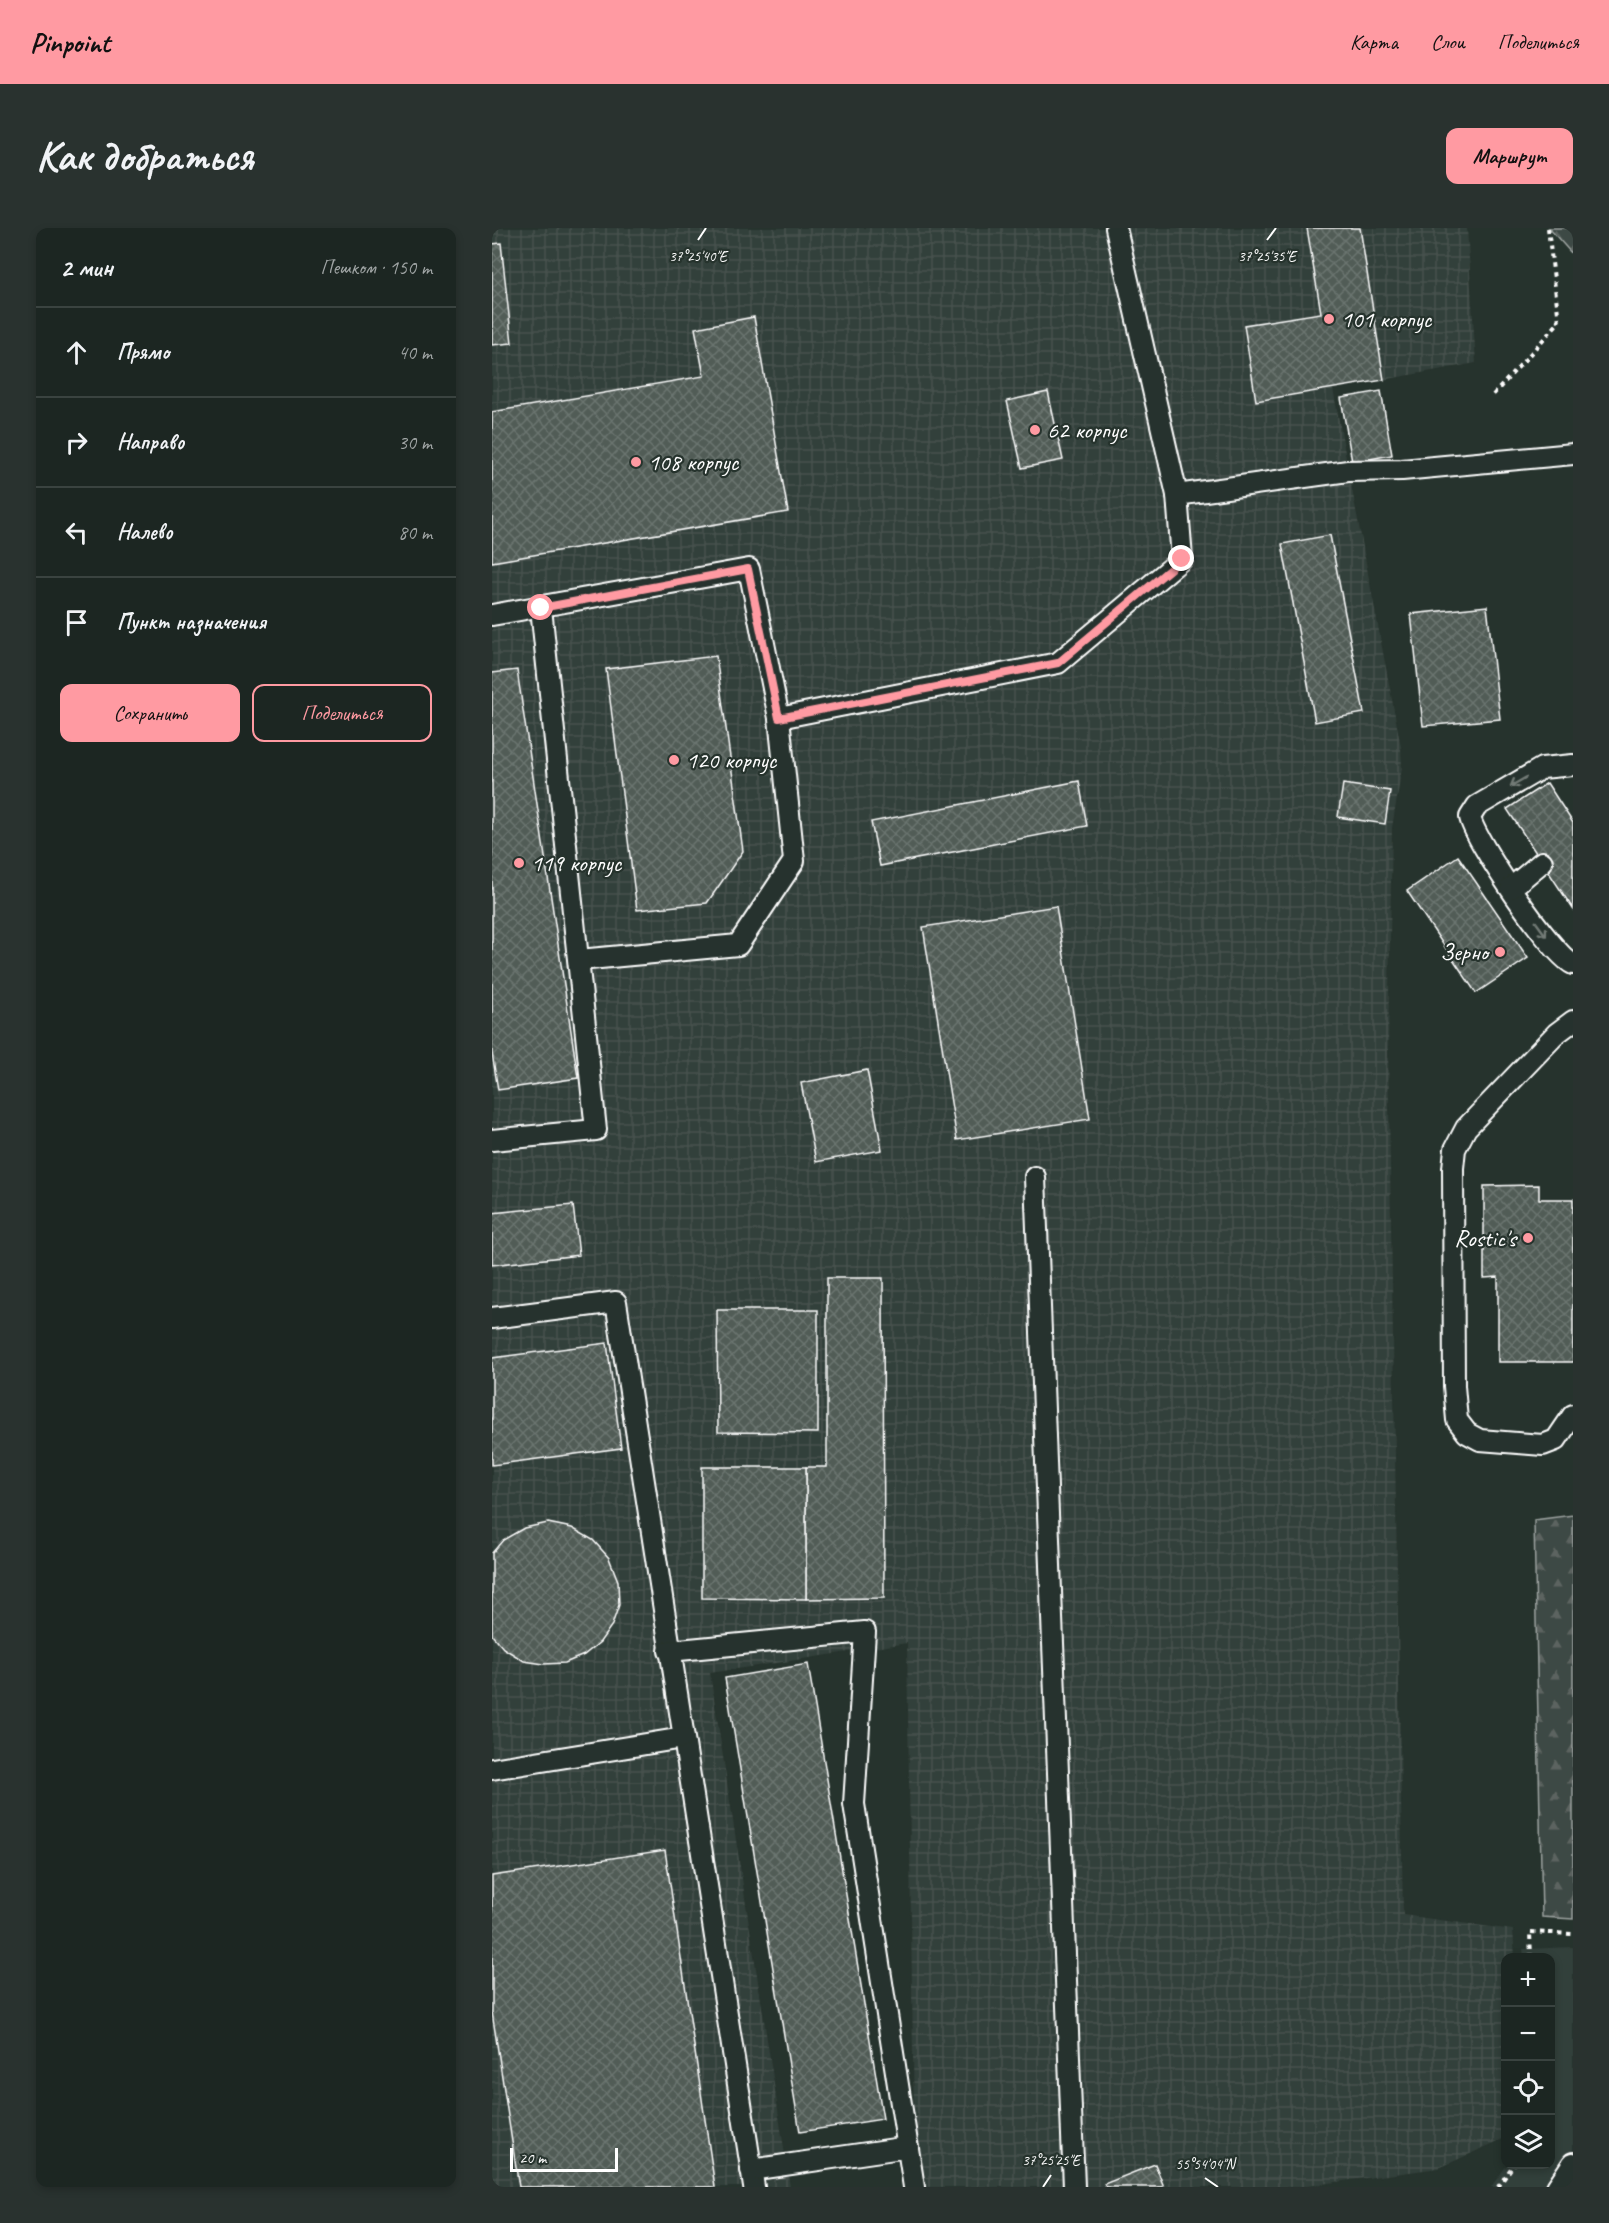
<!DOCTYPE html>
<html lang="ru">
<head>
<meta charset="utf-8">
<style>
	:root { --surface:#1c2622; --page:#29322f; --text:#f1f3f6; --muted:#a0a5a5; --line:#3a4340; --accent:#ff9aa2 }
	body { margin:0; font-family:Caveat,sans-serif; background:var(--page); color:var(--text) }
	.controls { position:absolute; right:18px; bottom:18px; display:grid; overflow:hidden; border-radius:12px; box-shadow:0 3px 9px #0003 }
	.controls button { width:54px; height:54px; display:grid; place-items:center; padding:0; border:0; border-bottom:2px solid var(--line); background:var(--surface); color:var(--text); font:30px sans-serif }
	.scale { position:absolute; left:18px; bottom:15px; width:108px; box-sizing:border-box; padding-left:6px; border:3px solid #fff; border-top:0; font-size:16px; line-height:21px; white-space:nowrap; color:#fff; -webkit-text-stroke:4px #26332d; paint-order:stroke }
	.stop { position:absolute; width:18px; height:18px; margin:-14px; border:4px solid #ff9aa2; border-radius:50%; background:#fff }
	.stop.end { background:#ff9aa2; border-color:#fff; box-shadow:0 2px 6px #0008 }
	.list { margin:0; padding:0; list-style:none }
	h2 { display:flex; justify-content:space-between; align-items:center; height:78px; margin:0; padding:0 24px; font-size:26px }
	h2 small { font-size:20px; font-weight:400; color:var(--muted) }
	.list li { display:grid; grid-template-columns:39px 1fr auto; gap:18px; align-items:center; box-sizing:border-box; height:90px; padding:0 24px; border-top:2px solid var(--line) }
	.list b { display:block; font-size:22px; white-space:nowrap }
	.list em { font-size:20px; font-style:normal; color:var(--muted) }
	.actions { display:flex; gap:12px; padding:18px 24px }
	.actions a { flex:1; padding:14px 0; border:2px solid var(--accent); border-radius:12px; text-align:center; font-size:21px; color:var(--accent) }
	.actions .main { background:var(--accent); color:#111 }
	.icon { flex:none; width:33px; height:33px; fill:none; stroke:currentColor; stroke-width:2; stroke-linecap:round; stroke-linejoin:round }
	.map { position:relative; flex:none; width:1081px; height:1959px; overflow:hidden; border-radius:12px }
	header { display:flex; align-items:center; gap:36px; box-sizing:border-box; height:84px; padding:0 30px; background:var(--accent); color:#111 }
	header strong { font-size:28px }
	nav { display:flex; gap:33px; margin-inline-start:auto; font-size:21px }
	.intro { display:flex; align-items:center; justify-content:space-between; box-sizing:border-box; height:144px; padding:0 36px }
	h1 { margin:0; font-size:42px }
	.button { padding:15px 27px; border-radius:12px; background:var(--accent); color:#111; font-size:21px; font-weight:700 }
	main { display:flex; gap:36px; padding:0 36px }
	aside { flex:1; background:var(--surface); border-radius:12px; box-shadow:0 3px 9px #0003 }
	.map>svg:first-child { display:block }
	.built { fill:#333f3a }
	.industrial { fill:url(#industrial-grid) }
	.forest { fill:url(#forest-firs); stroke:#9ea4a2; stroke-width:1.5 }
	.building { fill:url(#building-cross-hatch); stroke:#fff; stroke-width:1.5 }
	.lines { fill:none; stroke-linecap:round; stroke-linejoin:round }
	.service-casing { stroke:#fff; stroke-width:24 }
	.path { stroke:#fff; stroke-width:4; stroke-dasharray:4.5 4.5; stroke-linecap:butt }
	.service { stroke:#26332d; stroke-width:20 }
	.oneway { stroke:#727a76 }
	.route { stroke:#ff9aa2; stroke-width:8 }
	.ticks { fill:none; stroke:#fff; stroke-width:2 }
	.poi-dot { fill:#ff9aa2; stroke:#26332d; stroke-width:2 }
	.labels { text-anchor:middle; stroke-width:4.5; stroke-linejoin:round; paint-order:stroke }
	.poi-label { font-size:24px; fill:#fff; stroke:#26332d; text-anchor:start }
	.ticks-label { font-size:15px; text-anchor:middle; fill:#fff; stroke:#26332d; stroke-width:4.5; stroke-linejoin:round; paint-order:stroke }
</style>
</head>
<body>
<header>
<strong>Pinpoint</strong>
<nav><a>Карта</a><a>Слои</a><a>Поделиться</a></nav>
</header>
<div class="intro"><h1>Как добраться</h1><a class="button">Маршрут</a></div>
<main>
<aside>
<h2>2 мин<small>Пешком · 150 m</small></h2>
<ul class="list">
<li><svg class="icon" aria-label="ahead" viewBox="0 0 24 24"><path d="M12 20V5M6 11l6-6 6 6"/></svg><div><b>Прямо</b></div><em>40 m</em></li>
<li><svg class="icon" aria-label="right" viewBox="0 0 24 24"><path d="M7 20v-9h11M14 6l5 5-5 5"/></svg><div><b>Направо</b></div><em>30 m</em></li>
<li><svg class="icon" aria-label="left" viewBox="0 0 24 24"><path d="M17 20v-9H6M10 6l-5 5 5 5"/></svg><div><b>Налево</b></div><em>80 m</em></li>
<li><svg class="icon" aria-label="arrive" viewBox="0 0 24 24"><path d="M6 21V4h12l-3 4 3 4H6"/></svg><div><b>Пункт назначения</b></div></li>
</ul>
<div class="actions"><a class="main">Сохранить</a><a>Поделиться</a></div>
</aside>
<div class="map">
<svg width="1081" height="1959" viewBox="0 0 1081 1959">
	<defs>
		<pattern id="industrial-grid" width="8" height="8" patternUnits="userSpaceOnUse" patternTransform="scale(1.5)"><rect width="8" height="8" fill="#333f3a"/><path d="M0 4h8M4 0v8" fill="none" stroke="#47524e"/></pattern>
		<pattern id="forest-firs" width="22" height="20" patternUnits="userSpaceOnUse" patternTransform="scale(1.5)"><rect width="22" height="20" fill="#3e4944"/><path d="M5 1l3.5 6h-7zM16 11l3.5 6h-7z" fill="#5b6460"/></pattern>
		<pattern id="building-cross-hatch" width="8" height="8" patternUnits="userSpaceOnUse" patternTransform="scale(1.5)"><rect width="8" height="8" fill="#515c57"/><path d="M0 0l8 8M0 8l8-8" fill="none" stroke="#6b7470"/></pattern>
	</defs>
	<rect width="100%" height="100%" fill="#26332d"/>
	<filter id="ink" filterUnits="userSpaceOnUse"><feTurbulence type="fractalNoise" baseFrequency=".0167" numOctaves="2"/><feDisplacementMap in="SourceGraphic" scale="12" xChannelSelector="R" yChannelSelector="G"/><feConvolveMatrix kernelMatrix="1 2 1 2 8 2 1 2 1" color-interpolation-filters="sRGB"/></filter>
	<g filter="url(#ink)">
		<!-- built -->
		<polygon class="built" points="1081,1719 1081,1959 999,1959 1015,1937 1058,1936 1058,1730 1032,1729 1031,1721"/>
		<!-- industrial -->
		<polygon class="industrial" points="0,0 975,0 984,135 841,161 909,519 910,540 900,600 896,821 911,1687 1021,1702 1023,1729 1014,1730 1013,1910 947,1940 807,1959 432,1959 422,1896 415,1415 218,1445 298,1959 0,1959"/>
		<!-- forest -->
		<g class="forest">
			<polygon points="1057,0 1081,0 1081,27"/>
			<polygon points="1081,1287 1081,1691 1050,1689 1042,1292"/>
		</g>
		<!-- building -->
		<g class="building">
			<polygon points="815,0 868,0 892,152 764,173 752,97 829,85"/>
			<polygon points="9,15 20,115 0,117 0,16"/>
			<polygon points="262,89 296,284 0,334 0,184 212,148 203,100"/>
			<polygon points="889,163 900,227 860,234 849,170"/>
			<polygon points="556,164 571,232 530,240 515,173"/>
			<polygon points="838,307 872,485 823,494 790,316"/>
			<polygon points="995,378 1008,491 931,498 919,386"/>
			<polygon points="224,428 251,623 215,675 145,682 114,441"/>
			<polygon points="25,442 86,850 6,862 0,825 0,445"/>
			<polygon points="587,553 595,598 388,638 379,594"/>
			<polygon points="1055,555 1081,595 1081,681 1015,581"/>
			<polygon points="851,556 898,563 893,596 846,589"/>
			<polygon points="966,628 1036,730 984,765 915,663"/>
			<polygon points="564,678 598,891 465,912 431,699"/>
			<polygon points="375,842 390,922 324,934 309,855"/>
			<polygon points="1047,957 1047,971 1081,971 1081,1134 1006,1134 1006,1049 992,1050 992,958"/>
			<polygon points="81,977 87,1027 0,1037 0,985"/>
			<polygon points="335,1050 391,1050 392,1370 314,1371 314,1239 335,1239"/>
			<polygon points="225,1082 326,1082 326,1205 226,1204"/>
			<polygon points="115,1115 129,1220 0,1237 0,1130"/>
			<polygon points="210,1239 314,1239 314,1371 210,1370"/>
			<polygon points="56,1295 80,1300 101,1312 117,1330 126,1353 127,1377 120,1397 108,1414 92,1427 73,1435 52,1436 32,1433 11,1420 0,1407 0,1325 11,1312 32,1300"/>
			<polygon points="316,1436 391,1891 308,1904 233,1450"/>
			<polygon points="173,1622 223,1959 27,1959 0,1784 0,1648"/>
			<polygon points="663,1936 672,1959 614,1959 612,1956"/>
		</g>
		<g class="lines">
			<!-- service casing -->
			<g class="service-casing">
				<g id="service">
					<polyline points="685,267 856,243 910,242 1081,226"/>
					<polyline points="0,387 257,341 287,490"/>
					<path d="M1081,537L1050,540L985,578L978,589C982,612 1061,728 1081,736"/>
					<polyline points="1019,660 1050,634"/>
					<polyline points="87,732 246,717 302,633 287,490 566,435 690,331 685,267 624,0"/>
					<polyline points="1081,793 1065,805 974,900 963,921 961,940 962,1158 965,1192 975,1205 988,1212 1051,1217 1064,1212 1081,1187"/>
					<polyline points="0,912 104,902 49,380"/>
					<polyline points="543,949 582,1959"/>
					<polyline points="0,1090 124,1074 262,1959"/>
					<polyline points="177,1423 373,1404 362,1576 422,1959"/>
					<polyline points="0,1541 191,1510"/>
					<polyline points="259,1942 416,1919"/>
					<polyline points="1065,1959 1081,1935"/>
				</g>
			</g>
			<!-- path -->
			<g class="path">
				<polyline points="1001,167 1067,94 1056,0"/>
				<polyline points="1039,1730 1038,1704 1081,1706"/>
				<polyline points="1006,1959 1022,1936"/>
			</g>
			<!-- service -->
			<use href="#service" class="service"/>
		</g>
		<!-- one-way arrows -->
		<defs><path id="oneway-shaft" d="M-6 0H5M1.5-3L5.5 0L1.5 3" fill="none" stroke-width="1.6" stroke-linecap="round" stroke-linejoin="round" transform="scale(1.5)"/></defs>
		<g class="oneway">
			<use href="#oneway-shaft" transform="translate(1026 554) rotate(150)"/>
			<use href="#oneway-shaft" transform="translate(1049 701) rotate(54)"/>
		</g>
	</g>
	<g class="lines" filter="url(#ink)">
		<!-- route -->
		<polyline class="route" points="49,380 256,341 287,490 566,435 690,331"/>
	</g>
	<!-- ticks -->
	<path class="ticks" d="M206,12L214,0M775,12L784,0M713,1950L726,1959M551,1959L559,1947"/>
	<!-- markers -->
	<g class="poi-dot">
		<circle cx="837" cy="91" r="6"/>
		<circle cx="543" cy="202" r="6"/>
		<circle cx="144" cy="234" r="6"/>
		<circle cx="182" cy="532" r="6"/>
		<circle cx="27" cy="635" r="6"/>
		<circle cx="1008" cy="724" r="6"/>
		<circle cx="1036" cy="1010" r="6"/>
	</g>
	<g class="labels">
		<!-- poi labels -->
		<g class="poi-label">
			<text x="849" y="99">101 корпус</text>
			<text x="555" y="210">62 корпус</text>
			<text x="156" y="242">108 корпус</text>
			<text x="194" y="540">120 корпус</text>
			<text x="39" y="643">119 корпус</text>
			<text x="996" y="732" text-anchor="end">Зерно</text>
			<text x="1024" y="1018" text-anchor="end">Rostic's</text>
		</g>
	</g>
	<g class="ticks-label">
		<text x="206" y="33">37°25'40"E</text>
		<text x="775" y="33">37°25'35"E</text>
		<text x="559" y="1937">37°25'25"E</text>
		<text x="713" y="1941">55°54'04"N</text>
	</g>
</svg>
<div class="controls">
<button>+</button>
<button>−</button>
<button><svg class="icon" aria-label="locate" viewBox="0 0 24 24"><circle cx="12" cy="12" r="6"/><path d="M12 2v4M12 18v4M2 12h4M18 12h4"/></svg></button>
<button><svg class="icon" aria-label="layers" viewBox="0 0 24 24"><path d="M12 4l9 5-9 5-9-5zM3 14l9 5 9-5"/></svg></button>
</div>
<div class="scale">20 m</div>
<div class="stop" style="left:49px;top:380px"></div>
<div class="stop end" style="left:690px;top:331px"></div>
</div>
</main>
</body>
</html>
